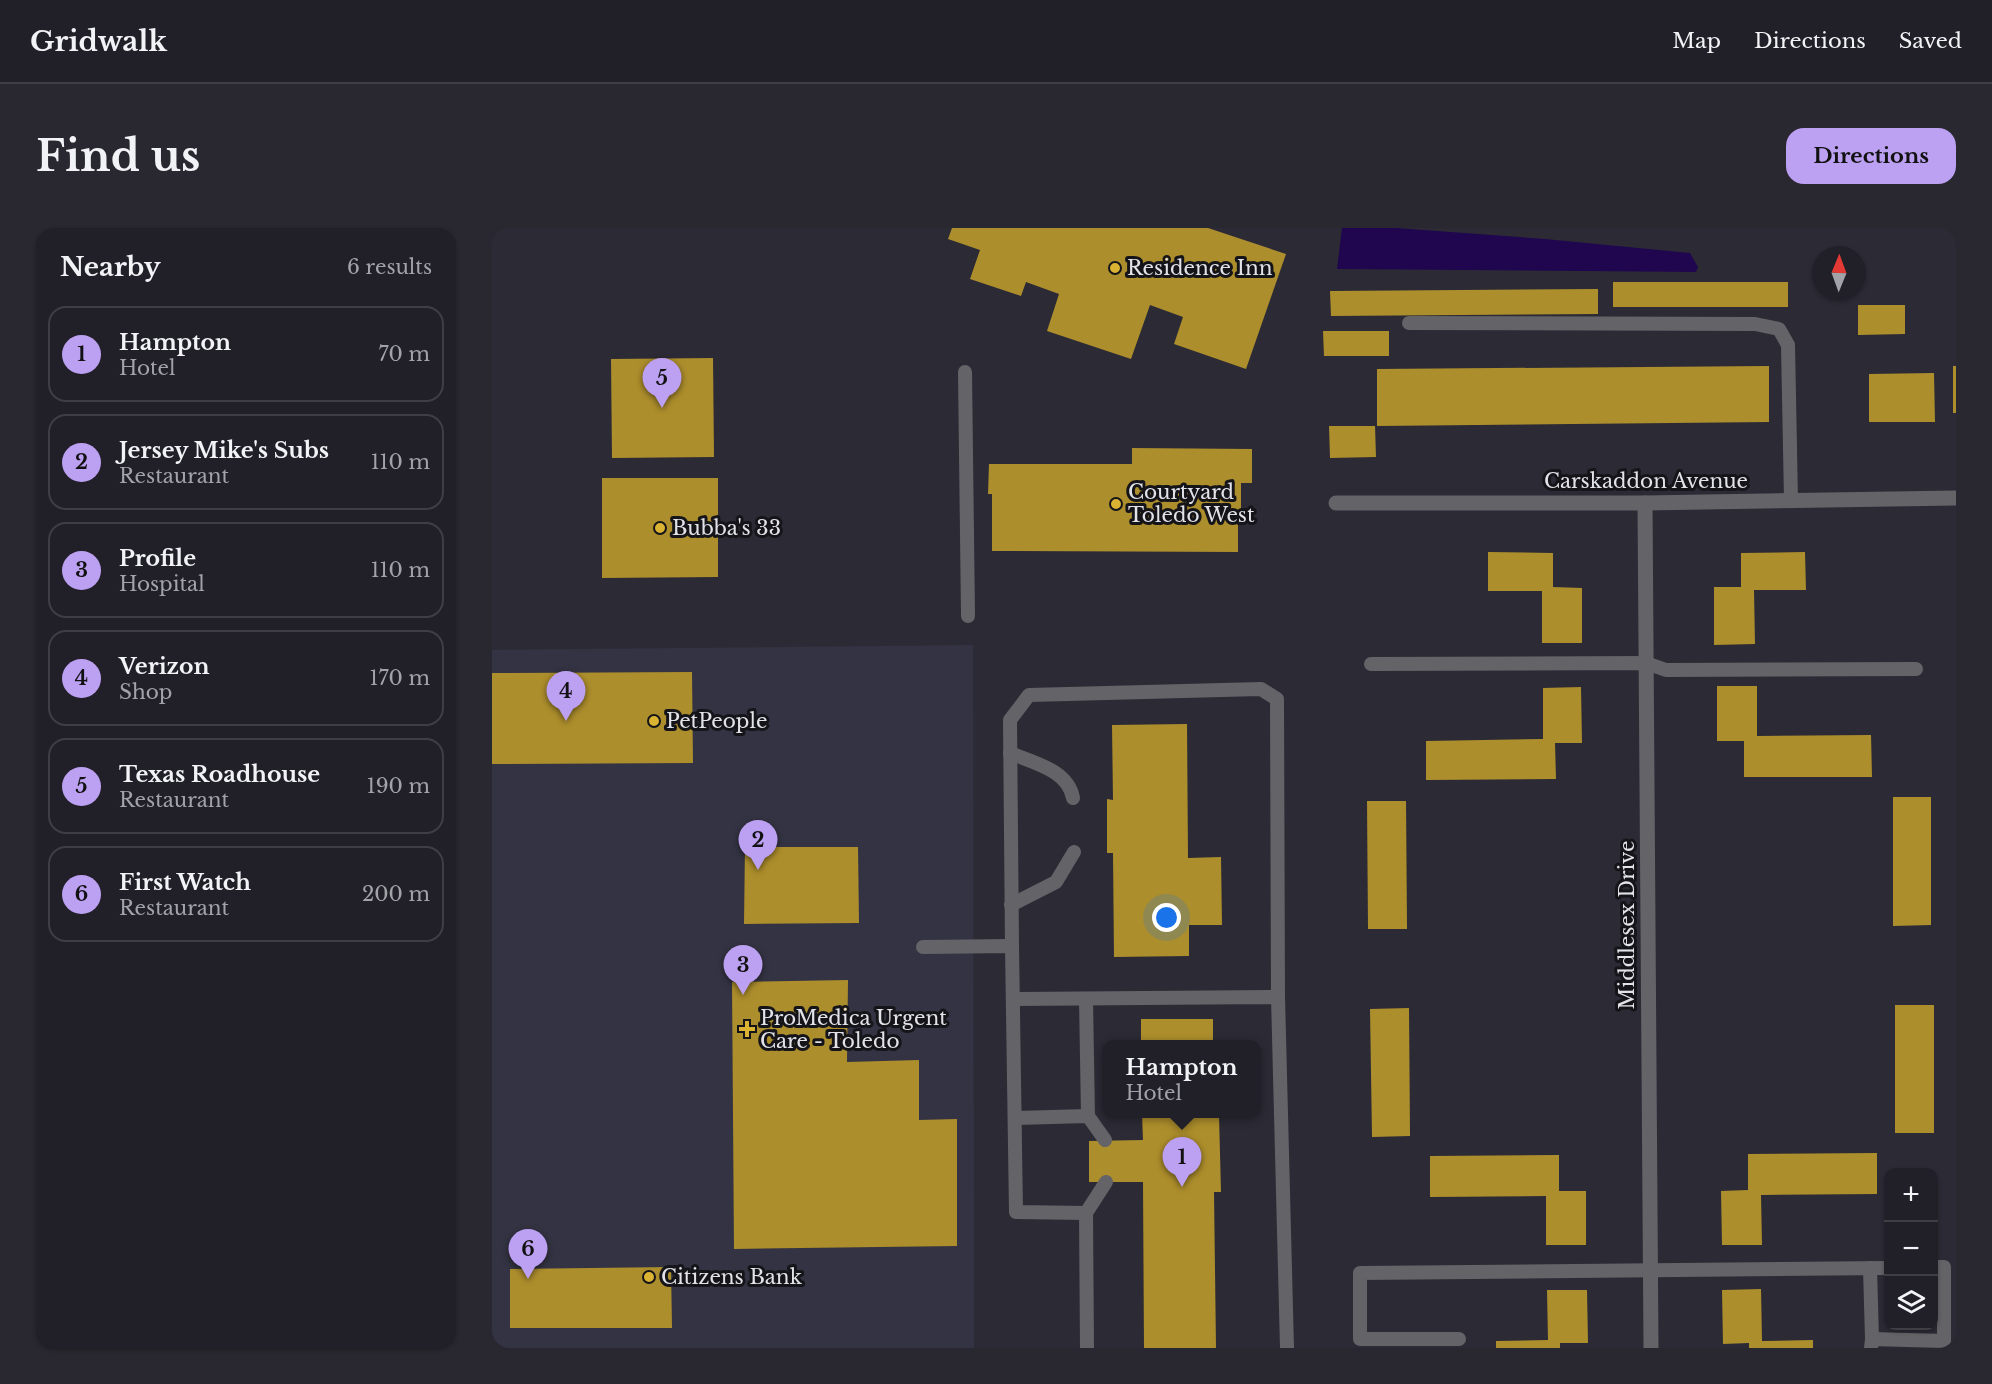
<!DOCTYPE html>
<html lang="en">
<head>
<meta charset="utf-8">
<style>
	:root { --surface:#212028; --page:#292830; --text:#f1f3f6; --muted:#a2a3a8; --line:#3e3e45; --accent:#bca0f2 }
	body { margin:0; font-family:"Libre Baskerville",serif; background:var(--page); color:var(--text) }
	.controls { position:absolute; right:18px; bottom:18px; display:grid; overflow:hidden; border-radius:12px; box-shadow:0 2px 4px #0004 }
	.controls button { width:54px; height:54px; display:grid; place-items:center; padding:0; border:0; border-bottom:2px solid var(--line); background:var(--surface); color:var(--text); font:30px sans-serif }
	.compass { position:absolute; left:1320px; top:18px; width:54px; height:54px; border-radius:50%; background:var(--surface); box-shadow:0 2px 4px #0004; rotate:1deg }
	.you { position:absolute; left:675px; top:690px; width:21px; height:21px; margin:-15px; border:4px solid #fff; border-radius:50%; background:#1a73e8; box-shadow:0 0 0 9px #1a73e833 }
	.badge { display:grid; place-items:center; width:39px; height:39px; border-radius:50%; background:var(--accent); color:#111; font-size:20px; font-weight:700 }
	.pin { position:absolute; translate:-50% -50px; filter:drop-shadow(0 2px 3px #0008) }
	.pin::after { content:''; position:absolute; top:32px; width:21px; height:18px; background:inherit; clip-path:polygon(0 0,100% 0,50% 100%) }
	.popup { position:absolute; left:610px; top:812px; width:159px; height:78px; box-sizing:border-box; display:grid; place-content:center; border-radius:12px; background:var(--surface); filter:drop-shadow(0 2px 4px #0005); font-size:20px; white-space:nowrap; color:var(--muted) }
	.popup b { font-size:22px; color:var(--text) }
	.popup::after { content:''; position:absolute; left:50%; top:100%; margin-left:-12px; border:12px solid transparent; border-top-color:var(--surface) }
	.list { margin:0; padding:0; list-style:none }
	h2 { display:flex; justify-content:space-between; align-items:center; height:78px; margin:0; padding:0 24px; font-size:26px }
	h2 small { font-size:20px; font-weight:400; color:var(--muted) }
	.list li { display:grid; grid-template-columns:39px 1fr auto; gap:18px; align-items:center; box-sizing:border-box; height:96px; margin:0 12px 12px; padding:0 12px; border:2px solid var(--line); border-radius:18px }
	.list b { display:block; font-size:22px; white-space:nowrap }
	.list p { margin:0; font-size:20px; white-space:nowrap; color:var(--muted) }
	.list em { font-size:20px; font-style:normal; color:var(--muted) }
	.icon { flex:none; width:33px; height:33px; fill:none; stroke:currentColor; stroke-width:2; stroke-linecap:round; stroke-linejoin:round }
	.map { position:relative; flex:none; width:1464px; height:1120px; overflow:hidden; border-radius:18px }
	header { display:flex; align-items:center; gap:36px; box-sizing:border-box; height:84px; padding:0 30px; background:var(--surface); border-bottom:2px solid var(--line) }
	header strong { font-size:28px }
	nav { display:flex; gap:33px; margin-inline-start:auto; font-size:21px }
	.intro { display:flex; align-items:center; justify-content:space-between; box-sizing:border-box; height:144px; padding:0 36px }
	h1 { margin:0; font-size:42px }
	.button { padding:15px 27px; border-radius:18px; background:var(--accent); color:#111; font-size:21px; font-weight:700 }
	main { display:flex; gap:36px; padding:0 36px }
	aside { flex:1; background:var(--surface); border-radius:18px; box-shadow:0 2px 4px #0004 }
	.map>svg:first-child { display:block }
	.built { fill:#343343 }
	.water { fill:#1f064f }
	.building { fill:#ad8e2c }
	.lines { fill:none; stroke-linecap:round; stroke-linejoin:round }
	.lane { stroke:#636368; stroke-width:14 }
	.street { stroke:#636368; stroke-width:15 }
	.poi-dot { fill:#dab333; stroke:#141419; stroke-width:2 }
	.labels { text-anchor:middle; stroke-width:6; stroke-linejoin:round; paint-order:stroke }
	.poi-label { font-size:20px; fill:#e2e2e9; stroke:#141419; text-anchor:start }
	.street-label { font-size:20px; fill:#e2e2e9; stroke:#141419 }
</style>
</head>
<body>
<header>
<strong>Gridwalk</strong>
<nav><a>Map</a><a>Directions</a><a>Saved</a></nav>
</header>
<div class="intro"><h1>Find us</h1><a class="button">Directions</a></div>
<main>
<aside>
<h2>Nearby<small>6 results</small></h2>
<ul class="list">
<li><span class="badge">1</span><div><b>Hampton</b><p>Hotel</p></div><em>70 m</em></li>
<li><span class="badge">2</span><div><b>Jersey Mike's Subs</b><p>Restaurant</p></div><em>110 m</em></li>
<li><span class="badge">3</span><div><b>Profile</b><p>Hospital</p></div><em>110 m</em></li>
<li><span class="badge">4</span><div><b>Verizon</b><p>Shop</p></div><em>170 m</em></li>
<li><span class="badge">5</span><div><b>Texas Roadhouse</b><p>Restaurant</p></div><em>190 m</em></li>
<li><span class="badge">6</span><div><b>First Watch</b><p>Restaurant</p></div><em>200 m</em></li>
</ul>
</aside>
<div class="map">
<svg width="1464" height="1120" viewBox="0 0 1464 1120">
	<rect width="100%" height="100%" fill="#2c2b35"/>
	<!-- built -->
	<polygon class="built" points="481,417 482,1120 0,1120 0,422"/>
	<!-- water -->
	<polygon class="water" points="850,0 904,0 1053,11 1198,25 1206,39 1204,44 845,41"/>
	<!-- building -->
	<g class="building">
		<polygon points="460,0 716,0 794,26 754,141 682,116 691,89 658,77 639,131 555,103 567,66 534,54 529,68 478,51 488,22 456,11"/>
		<rect x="1121" y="54" width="175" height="25"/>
		<polygon points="1106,61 1106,86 839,88 838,63"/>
		<polygon points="1366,77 1413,77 1413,106 1366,107"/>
		<polygon points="831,103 897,103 897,128 832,128"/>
		<polygon points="221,130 222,229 120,230 119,131"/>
		<polygon points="1277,138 1277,194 885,198 885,141"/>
		<rect x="1461" y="138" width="3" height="47"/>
		<polygon points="1442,145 1443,194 1377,194 1377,146"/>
		<polygon points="837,198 883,198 884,229 838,230"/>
		<polygon points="640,220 760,221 760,255 749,255 749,286 746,289 746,324 500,323 500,266 496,266 497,236 640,236"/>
		<polygon points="110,250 226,250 226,349 110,350"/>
		<polygon points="996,324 1061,325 1061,359 1090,360 1090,415 1050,415 1050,363 996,363"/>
		<polygon points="1313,324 1314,362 1262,362 1263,416 1222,417 1222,359 1249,359 1249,325"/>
		<polygon points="200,444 201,535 0,536 0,445"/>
		<polygon points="1225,458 1265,458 1265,508 1379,507 1380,549 1252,549 1252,513 1225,513"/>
		<polygon points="1089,459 1090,515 1063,515 1064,551 934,552 934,513 1051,511 1051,460"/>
		<polygon points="695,496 696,630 729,629 730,697 697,697 697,728 622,729 621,625 615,625 615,571 621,572 620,497"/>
		<polygon points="1401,569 1439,569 1439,697 1401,698"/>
		<polygon points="875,573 914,573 915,701 876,701"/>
		<polygon points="253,619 366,619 367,695 252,696"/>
		<polygon points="356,752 355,834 427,832 427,892 465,891 465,1018 242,1021 240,754"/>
		<rect x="1403" y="777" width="39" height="128"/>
		<polygon points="917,780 918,908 880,909 878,781"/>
		<rect x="649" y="791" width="72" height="25"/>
		<polygon points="650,886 727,887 729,964 722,964 724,1120 652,1120 651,954 597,954 597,913 651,912"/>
		<polygon points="1385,925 1385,966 1269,967 1270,1017 1230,1017 1229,963 1256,962 1256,926"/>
		<polygon points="1067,927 1067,963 1094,963 1094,1017 1054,1017 1054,968 938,969 938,928"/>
		<polygon points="179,1039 180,1100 18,1100 18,1041"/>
		<polygon points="1269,1061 1270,1113 1321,1112 1321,1120 1257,1120 1257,1115 1231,1116 1230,1062"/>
		<polygon points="1055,1062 1095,1062 1096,1115 1068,1115 1068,1120 1004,1120 1004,1113 1056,1112"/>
	</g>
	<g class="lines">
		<!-- lane -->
		<g class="lane">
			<polyline points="917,95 1263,96 1287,101 1296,117 1299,272"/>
			<polyline points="473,144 476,388"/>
			<polyline points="879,436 1154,435 1174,442 1424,441"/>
			<path d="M518,525C542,535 576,542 581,570"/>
			<polyline points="519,677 564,654 582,624"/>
			<polyline points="520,718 518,492 537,467 769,461 785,471 786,769"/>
			<polyline points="431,719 520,718 524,984 594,985 595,1120"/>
			<polyline points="521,771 786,769 795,1120"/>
			<polyline points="594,771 596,888"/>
			<polyline points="523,890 596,888 613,912"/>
			<polyline points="594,985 614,954"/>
			<polyline points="1378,1040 1380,1111"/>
			<polyline points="967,1111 868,1111 868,1045 1396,1040"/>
			<polyline points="1379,1120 1380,1111 1452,1113 1452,1039 1442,1039"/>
		</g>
		<!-- street -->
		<g class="street">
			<polyline points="844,275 1153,275 1464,270"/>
			<polyline points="1153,275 1159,1120"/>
		</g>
	</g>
	<!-- markers -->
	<g class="poi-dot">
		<circle cx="623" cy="40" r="6"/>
		<circle cx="624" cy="276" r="6"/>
		<circle cx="168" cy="300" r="6"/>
		<circle cx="162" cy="493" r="6"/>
		<path d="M252 792h6v6h6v6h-6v6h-6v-6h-6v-6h6z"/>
		<circle cx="157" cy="1049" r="6"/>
	</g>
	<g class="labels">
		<!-- poi labels -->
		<g class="poi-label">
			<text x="635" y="47">Residence Inn</text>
			<text x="636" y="271">Courtyard<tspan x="636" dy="23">Toledo West</tspan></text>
			<text x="180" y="307">Bubba's 33</text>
			<text x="174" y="500">PetPeople</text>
			<text x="268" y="797">ProMedica Urgent<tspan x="268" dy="23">Care - Toledo</tspan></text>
			<text x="169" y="1056">Citizens Bank</text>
		</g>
		<!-- street labels -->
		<g class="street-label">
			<text x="1154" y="260">Carskaddon Avenue</text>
			<text transform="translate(1135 697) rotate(-90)" y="7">Middlesex Drive</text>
		</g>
	</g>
</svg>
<div class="controls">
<button>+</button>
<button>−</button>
<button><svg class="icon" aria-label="layers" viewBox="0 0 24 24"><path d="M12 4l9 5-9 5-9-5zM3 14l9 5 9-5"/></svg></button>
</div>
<svg class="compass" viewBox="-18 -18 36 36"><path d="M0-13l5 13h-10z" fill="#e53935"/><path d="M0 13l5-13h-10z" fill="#a2a3a8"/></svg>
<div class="you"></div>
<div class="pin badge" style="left:690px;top:959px">1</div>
<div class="popup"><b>Hampton</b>Hotel</div>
<div class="pin badge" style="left:266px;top:642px">2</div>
<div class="pin badge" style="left:251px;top:767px">3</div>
<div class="pin badge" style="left:74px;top:493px">4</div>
<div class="pin badge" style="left:170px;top:180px">5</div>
<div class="pin badge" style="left:36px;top:1051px">6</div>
</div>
</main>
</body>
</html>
